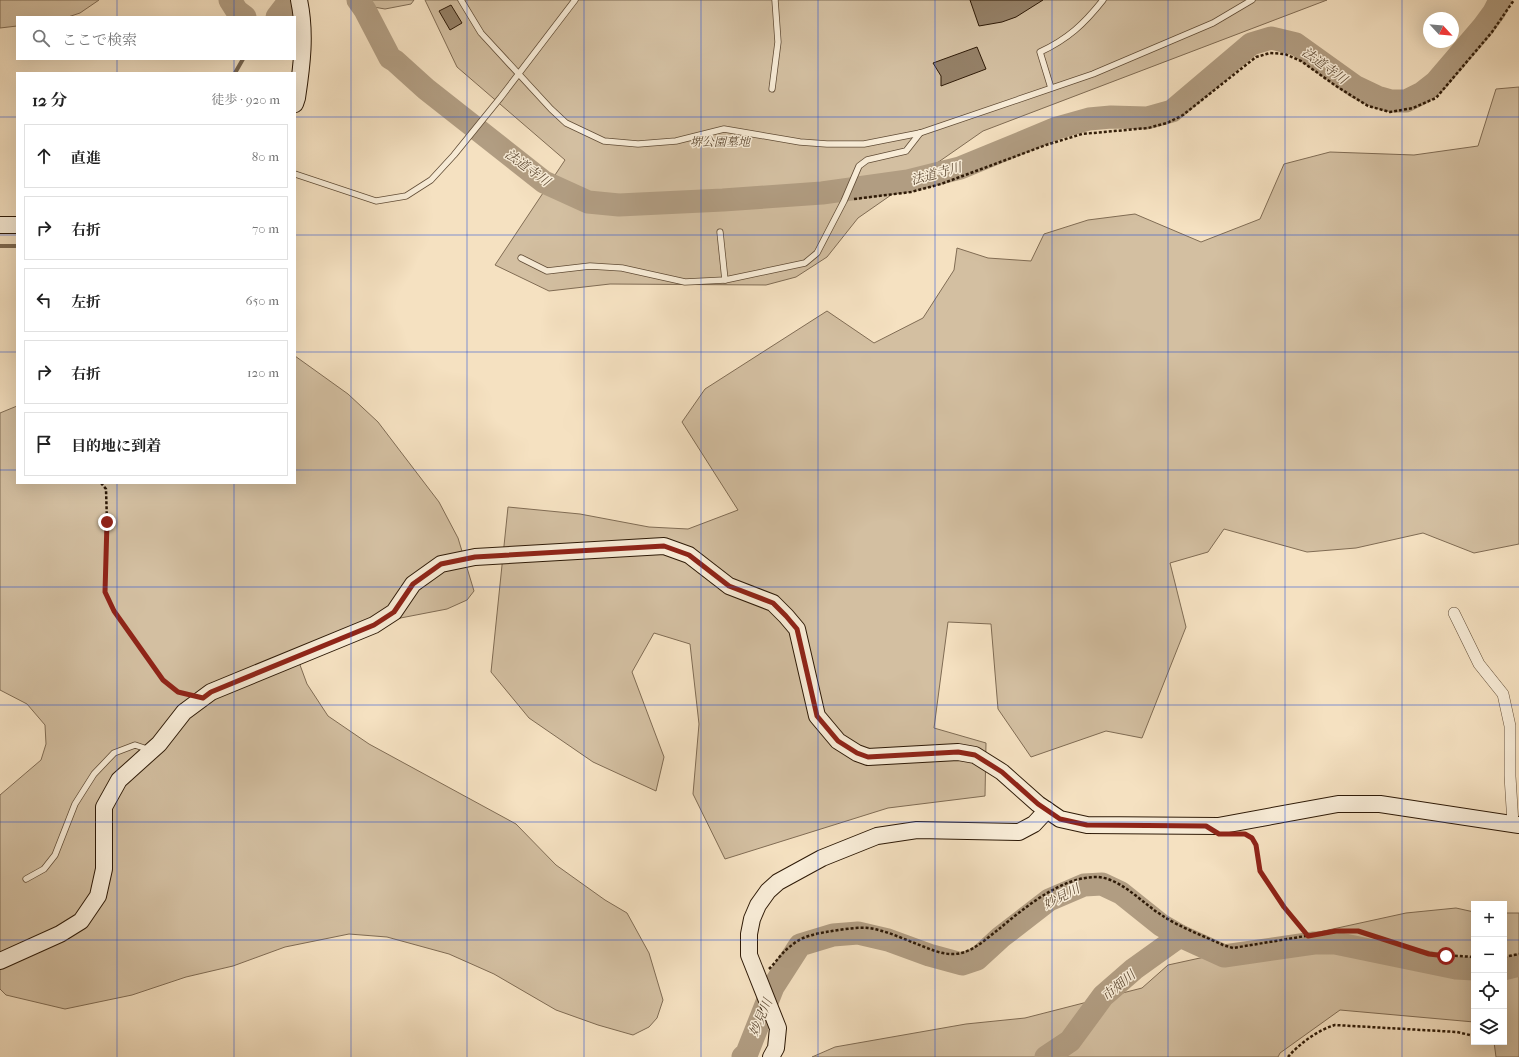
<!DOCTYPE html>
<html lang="ja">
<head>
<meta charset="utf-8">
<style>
	:root { --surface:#fff; --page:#f2f2f2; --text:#222; --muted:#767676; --line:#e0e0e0 }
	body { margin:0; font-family:"IM FELL French Canon","Noto Serif JP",serif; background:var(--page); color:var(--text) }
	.controls { position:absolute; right:12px; bottom:12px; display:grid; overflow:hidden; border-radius:0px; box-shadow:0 4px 16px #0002 }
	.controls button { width:36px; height:36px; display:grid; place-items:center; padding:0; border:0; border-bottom:1px solid var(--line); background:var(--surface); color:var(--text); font:20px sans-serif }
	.compass { position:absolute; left:1423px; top:12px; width:36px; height:36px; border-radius:50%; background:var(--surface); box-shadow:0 4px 16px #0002; rotate:116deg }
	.stop { position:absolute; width:12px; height:12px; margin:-9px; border:3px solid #8f2418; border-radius:50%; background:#fff }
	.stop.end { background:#8f2418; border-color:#fff; box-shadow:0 1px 4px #0008 }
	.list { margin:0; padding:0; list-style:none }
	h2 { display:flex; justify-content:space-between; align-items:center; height:52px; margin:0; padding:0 16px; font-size:17px }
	h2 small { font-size:13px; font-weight:400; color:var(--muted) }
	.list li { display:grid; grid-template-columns:26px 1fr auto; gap:12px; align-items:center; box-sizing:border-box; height:64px; margin:0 8px 8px; padding:0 8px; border:1px solid var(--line); border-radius:0px }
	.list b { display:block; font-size:15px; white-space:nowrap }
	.list em { font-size:13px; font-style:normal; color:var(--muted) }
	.icon { flex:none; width:22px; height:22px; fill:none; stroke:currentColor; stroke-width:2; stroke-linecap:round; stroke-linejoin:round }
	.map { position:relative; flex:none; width:1519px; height:1057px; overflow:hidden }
	.search { position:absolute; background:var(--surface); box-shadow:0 4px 16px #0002; left:16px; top:16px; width:280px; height:44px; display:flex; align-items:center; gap:10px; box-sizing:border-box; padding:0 14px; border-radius:0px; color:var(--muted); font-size:15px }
	.panel { position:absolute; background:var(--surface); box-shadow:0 4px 16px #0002; left:16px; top:72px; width:280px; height:412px; border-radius:0px }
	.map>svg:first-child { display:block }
	.green { fill:#d3bfa1; stroke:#806c54 }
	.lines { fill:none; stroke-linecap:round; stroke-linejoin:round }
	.stream { stroke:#7d6951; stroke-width:4 }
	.river { stroke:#b19d82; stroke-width:23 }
	.building { fill:#958168; stroke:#2e1a07 }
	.lane-casing { stroke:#604c36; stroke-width:7 }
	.street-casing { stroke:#604c36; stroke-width:12 }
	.secondary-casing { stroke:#2e1a07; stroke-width:18 }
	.path { stroke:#2e1a07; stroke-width:2.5; stroke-dasharray:3 2; stroke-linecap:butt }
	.lane { stroke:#f8ecd7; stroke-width:5.5 }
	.street { stroke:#f8ecd7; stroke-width:11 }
	.secondary { stroke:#f8ecd7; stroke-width:16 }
	.route { stroke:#8f2418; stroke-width:5 }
	.grid { fill:none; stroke:#1d4ed8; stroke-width:1; stroke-opacity:0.55 }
	.labels { text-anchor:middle; stroke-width:3; stroke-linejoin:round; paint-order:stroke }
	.park-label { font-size:12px; font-style:italic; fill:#604c35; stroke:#f8ecd7 }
	.water-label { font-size:13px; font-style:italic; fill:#624e38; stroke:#f8ecd7 }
</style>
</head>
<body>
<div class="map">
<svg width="1519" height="1057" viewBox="0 0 1519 1057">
	<rect width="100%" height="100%" fill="#f5e1c1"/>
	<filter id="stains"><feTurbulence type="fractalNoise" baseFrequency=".005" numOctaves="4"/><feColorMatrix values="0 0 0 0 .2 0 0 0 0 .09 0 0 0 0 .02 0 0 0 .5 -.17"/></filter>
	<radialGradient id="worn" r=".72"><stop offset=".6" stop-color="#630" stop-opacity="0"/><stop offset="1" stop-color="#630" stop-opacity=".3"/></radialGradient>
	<!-- green -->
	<g class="green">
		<polygon points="0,0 99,0 80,13 68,17 17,17 17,26 0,28"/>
		<polygon points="351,0 414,0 411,4 385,9 362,5"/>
		<polygon points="425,0 1327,0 983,131 858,218 827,257 796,277 766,285 610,284 549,291 495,265 565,160 457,67"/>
		<polygon points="1519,87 1519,544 1474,553 1423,533 1356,548 1307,552 1224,529 1208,552 1170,563 1186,627 1142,738 1106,731 1031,757 998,709 991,624 948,622 934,728 986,743 985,796 888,808 725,859 693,794 699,724 690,644 654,633 632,672 664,757 656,791 593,762 529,718 491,672 508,507 580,514 649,527 688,529 738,510 682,422 705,389 827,311 874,343 923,318 954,270 957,248 988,258 1031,261 1044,234 1088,220 1135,214 1201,242 1260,219 1284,164 1330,152 1414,155 1478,146 1496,89"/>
		<polygon points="295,356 348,394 378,422 439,502 458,538 474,591 467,600 447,609 385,621 306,653 300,665 307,684 328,716 369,744 516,824 556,865 605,900 627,913 649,953 663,1000 657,1018 649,1027 633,1035 598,1025 556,1010 494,974 449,954 387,937 349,934 285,947 233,966 186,977 132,995 65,1009 6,995 0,989 0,795 41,760 46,744 45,725 27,704 0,690 0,413 17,406 17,483 295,483"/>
		<polygon points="1456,908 1474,912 1474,1022 1340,1010 1280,1053 1278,1057 812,1057 835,1047 966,1024 1025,1018 1142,988 1168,965 1406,913"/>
		<polygon points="1504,913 1519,913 1519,1057 1496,1057 1494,1042 1504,1042"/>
	</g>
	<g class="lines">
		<!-- stream -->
		<g class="stream">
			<polyline points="235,73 243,59"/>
			<polyline points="0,246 17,246"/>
		</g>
		<!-- river -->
		<g class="river">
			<polyline points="230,0 237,11 245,17"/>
			<polyline points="358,0 365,10 390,58 395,61 426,89 544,182 588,202 619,205 723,200 822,193 908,181 960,168 1057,128 1089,119 1111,117 1147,118 1172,111 1251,44 1271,38 1296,44 1356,87 1377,97 1391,101 1406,101 1422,93 1436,82 1483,27 1494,12 1500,0"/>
			<polyline points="277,17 290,0"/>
			<polyline points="1504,969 1519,965"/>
			<polyline points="743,1057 747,1053 773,987 800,945 833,935 858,933 888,940 929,955 962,964 977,959 1001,937 1049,900 1084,885 1102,884 1121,893 1161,925 1180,936 1224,956 1314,943 1335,943 1456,968 1474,969"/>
			<polyline points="1046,1057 1070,1041 1103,996 1134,969 1180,936"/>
		</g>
	</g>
	<!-- building -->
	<g class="building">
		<polygon points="970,0 1043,0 1016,17 1002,22 979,26"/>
		<polygon points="451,5 462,23 450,30 439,11"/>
		<polygon points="977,47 986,69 941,86 941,76 933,63"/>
	</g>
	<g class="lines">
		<!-- lane casing -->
		<g class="lane-casing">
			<g id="lane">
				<polyline points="461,0 481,33 551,109 566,123 604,141 638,144 676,141 724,129 800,142 827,144 864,144 920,133 1093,74 1213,23 1252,0"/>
				<path d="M1051,88L1040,52C1068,39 1084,24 1103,0"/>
				<polyline points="772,89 778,42 775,0"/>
				<polyline points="295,174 376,201 406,196 431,180 454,155 501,97 575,0"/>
				<polyline points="720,232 725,280"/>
				<polyline points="521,258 547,271 590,266 622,268 685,282 725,280 805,263 817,253 844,201 859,166 867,160 906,151 920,133"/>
				<polyline points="26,879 44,869 55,855 75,804 94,774 114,753 135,745 150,750"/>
			</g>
		</g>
		<!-- street casing -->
		<g class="street-casing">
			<polyline id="street" points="1454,613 1479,664 1503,694 1510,726 1510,776 1513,824"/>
		</g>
		<!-- secondary casing -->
		<g class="secondary-casing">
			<g id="secondary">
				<path d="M295,104L297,98C302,65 306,33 299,0"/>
				<polyline points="0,225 17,225"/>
				<polyline points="0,961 60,934 81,921 98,896 104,869 104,807 119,780 159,744 184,712 211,692 374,625 394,612 413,584 441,564 475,557 664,546 689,555 729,586 773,603 786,616 797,629 817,716 838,741 857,753 868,757 958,752 975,755 1002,772 1038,804 1060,819 1087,825 1218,826 1338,804 1380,804 1519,825"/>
				<polyline points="771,1057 776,1048 778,1028 749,955 749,934 752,919 758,905 768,891 778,882 822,858 877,836 917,830 1019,832 1034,824 1047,810"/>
			</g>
		</g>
		<!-- path -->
		<g class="path">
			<polyline points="854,199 911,192 941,184 1046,145 1082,134 1148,128 1167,123 1183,115 1256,57 1270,53 1285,54 1301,61 1336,86 1368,106 1390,112 1413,108 1436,98 1492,32 1514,0"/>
			<polyline points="101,483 106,489 107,522 105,592 114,611 163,680 178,692 186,694"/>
			<polyline points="1247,835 1252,837 1256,845 1260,871 1284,907 1308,936"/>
			<polyline points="1504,957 1519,954"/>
			<path d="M769,969C777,961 783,951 792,945C801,937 814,934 826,932C839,930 854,927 868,928C885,930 901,938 917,944C930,949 946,957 961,953C975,950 987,938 999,929C1024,908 1061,877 1096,877C1120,877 1143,904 1163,916C1179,927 1204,936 1223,945L1233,948L1336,931H1358L1429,954L1474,957"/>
			<path d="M1288,1057C1300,1043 1318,1030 1335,1025L1457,1032L1474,1036"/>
		</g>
		<!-- lane -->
		<use href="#lane" class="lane"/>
		<!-- street -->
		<use href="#street" class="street"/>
		<!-- secondary -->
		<use href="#secondary" class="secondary"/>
	</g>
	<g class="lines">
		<!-- route -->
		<polyline class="route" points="107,522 105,592 114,611 163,680 178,692 203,698 211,692 374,625 394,612 413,584 441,564 475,557 664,546 689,555 729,586 773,603 786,616 797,629 817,716 838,741 857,753 868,757 958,752 975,755 1002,772 1038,804 1060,819 1087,825 1206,826 1219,834 1245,834 1252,838 1256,845 1260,871 1284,907 1308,936 1336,931 1358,931 1429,954 1446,956"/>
	</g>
	<!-- grid -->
	<path class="grid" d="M117,0V17M234,0V17M351,0V1057M467,0V1057M584,0V1057M701,0V1057M818,0V1057M935,0V1057M1052,0V1057M1168,0V1057M1285,0V1057M1402,0V1057M117,59V73M234,59V73M0,117H17M295,117H1519M0,235H17M295,235H1519M0,352H17M295,352H1519M0,470H17M295,470H1519M117,483V1057M234,483V1057M0,587H1519M0,705H1519M0,822H1519M0,940H1474M1504,940H1519"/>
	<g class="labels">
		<!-- park labels -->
		<g class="park-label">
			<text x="720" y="146">堺公園墓地</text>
		</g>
		<!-- water labels -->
		<g class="water-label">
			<text transform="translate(1325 65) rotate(36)" y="5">法道寺川</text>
			<text transform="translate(528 167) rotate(36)" y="5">法道寺川</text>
			<text transform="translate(936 173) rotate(-15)" y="5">法道寺川</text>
			<text transform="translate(1061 896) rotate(-27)" y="5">妙見川</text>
			<text transform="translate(1118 985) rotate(-40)" y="5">市畑川</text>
			<text transform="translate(760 1017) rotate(-67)" y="5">妙見川</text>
		</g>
	</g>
	<rect width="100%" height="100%" filter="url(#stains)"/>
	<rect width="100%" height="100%" fill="url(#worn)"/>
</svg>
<div class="controls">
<button>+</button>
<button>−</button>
<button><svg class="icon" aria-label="locate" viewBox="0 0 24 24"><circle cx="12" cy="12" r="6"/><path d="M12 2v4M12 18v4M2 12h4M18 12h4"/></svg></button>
<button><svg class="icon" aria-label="layers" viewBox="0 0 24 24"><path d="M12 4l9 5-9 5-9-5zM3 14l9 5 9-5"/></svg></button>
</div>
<svg class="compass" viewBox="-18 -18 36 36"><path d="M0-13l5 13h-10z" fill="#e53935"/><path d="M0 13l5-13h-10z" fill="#767676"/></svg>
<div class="stop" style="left:1446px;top:956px"></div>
<div class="stop end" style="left:107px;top:522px"></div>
<div class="search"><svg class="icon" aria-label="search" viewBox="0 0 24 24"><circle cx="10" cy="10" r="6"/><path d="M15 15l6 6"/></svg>ここで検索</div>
<section class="panel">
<h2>12 分<small>徒歩 · 920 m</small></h2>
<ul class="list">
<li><svg class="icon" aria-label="ahead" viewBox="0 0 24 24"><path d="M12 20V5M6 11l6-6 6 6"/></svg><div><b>直進</b></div><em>80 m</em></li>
<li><svg class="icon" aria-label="right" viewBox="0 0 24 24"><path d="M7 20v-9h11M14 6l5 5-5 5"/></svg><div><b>右折</b></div><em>70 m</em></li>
<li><svg class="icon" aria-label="left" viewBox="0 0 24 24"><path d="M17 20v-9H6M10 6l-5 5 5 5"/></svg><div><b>左折</b></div><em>650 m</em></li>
<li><svg class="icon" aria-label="right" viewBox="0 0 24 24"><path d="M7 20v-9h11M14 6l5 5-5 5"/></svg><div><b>右折</b></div><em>120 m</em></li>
<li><svg class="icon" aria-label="arrive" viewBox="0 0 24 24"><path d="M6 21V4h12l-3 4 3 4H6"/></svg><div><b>目的地に到着</b></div></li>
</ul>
</section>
</div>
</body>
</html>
